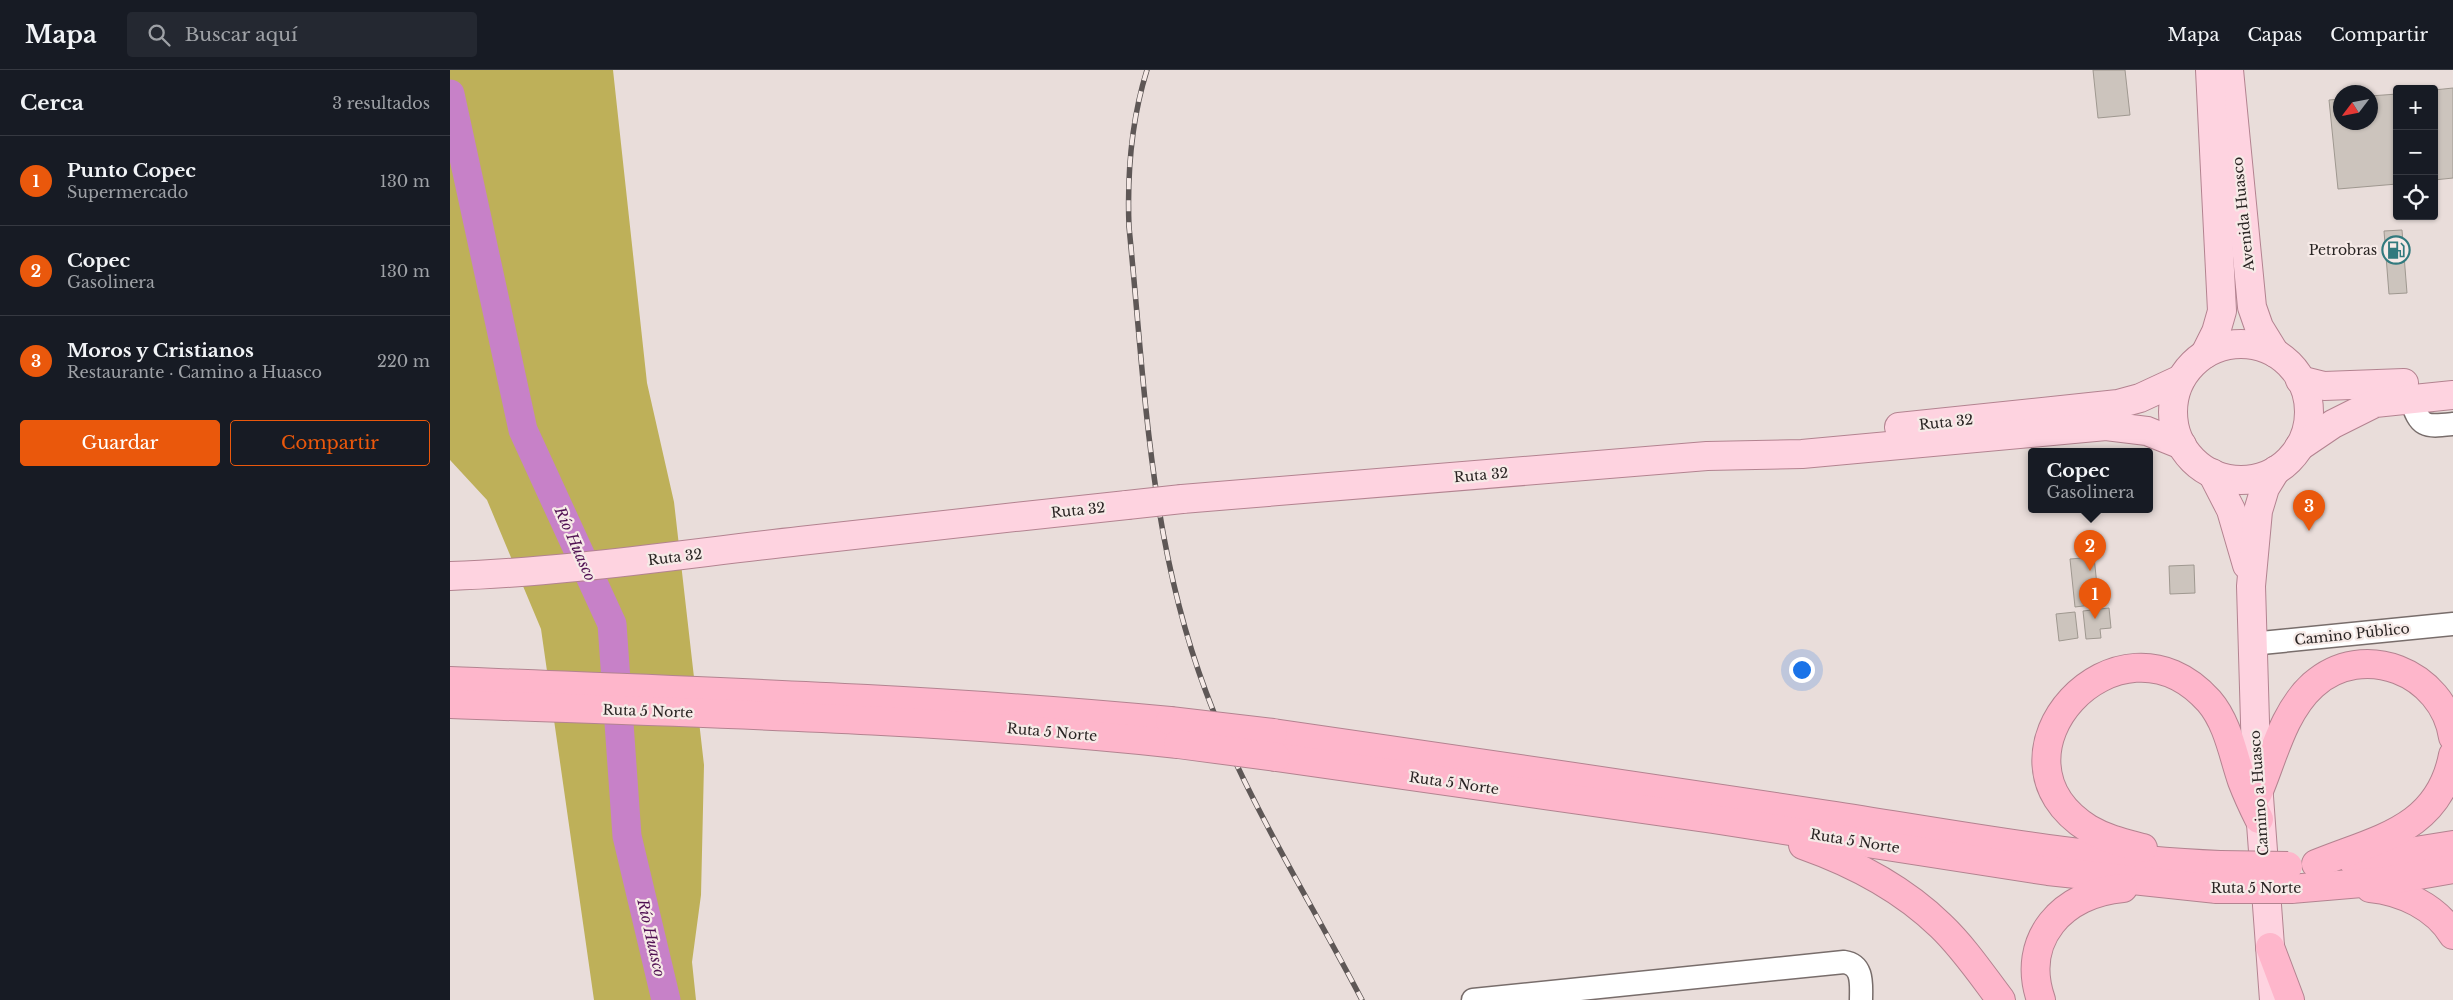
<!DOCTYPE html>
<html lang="es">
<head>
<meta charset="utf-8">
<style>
	:root { --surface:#171b24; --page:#242831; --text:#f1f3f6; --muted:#9ea1a6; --line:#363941; --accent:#ea580c }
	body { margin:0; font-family:"Libre Baskerville",serif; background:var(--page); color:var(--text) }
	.controls { position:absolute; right:15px; top:15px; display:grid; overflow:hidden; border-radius:5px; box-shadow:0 1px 4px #0004 }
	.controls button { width:45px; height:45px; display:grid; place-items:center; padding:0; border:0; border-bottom:1px solid var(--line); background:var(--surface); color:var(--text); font:25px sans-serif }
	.compass { position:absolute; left:1883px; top:15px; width:45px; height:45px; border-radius:50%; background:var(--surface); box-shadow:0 1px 4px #0004; rotate:238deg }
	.you { position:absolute; left:1351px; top:599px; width:18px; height:18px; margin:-12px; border:4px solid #fff; border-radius:50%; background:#1a73e8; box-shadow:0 0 0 8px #1a73e833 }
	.badge { display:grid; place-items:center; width:32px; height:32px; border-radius:50%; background:var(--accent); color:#fff; font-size:16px; font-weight:700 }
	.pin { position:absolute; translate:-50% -41px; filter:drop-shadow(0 1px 2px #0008) }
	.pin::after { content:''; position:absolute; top:26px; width:18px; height:15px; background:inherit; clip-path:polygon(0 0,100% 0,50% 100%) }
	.popup { position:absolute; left:1578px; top:378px; width:125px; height:65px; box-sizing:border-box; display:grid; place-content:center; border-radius:5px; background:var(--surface); filter:drop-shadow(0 1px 4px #0005); font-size:16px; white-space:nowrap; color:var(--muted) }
	.popup b { font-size:19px; color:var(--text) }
	.popup::after { content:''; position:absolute; left:50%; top:100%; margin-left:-10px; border:10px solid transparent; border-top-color:var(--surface) }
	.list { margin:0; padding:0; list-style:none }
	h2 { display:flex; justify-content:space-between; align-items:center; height:65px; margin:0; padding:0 20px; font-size:21px }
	h2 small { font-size:16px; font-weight:400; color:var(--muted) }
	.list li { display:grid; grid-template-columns:32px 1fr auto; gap:15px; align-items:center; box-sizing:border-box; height:90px; padding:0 20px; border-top:1px solid var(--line) }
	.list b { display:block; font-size:19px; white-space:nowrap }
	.list p { margin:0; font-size:16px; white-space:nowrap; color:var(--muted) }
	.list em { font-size:16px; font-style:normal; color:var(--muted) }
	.actions { display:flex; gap:10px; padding:15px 20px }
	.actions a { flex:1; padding:11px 0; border:1px solid var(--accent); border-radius:5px; text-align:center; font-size:18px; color:var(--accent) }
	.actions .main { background:var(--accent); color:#fff }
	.icon { flex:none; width:28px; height:28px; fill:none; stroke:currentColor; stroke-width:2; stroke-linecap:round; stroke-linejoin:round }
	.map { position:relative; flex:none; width:2003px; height:930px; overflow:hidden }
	header { display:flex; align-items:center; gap:30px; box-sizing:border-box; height:70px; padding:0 25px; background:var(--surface); border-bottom:1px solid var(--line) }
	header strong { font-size:24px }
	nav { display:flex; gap:28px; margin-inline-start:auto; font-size:18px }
	.search { width:350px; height:45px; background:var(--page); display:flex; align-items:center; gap:12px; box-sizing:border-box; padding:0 18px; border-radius:5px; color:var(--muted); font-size:19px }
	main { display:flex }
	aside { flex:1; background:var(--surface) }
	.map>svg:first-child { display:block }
	.green { fill:#beb059 }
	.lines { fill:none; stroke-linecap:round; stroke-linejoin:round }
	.river { stroke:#c781c8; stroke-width:29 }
	.building { fill:#ccc4bd; stroke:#9f9890 }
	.minor-casing { stroke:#786d6b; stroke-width:25 }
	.major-casing { stroke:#b38390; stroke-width:30 }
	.highway-casing { stroke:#b38390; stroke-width:30 }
	.minor { stroke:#fff; stroke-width:22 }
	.major { stroke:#fed3e0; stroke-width:28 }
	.highway { stroke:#feb6cb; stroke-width:28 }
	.rail-casing { stroke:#5e5756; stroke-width:5.5 }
	.rail { stroke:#f6eae7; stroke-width:4; stroke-dasharray:11; stroke-linecap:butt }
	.major-bridge-casing { stroke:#b38390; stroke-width:30; stroke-linecap:butt }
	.highway-bridge-casing { stroke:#b38390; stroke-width:30; stroke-linecap:butt }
	.major-bridge { stroke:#fed3e0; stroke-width:28 }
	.highway-bridge { stroke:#feb6cb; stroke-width:28 }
	.labels { text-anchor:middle; stroke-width:4.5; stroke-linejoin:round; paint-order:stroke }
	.street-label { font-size:14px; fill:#292423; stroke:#f6eae7 }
	.poi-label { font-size:14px; fill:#292423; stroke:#f6eae7; text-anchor:end }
	.water-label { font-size:15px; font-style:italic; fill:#511153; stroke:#f6eae7 }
</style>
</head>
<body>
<header>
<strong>Mapa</strong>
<div class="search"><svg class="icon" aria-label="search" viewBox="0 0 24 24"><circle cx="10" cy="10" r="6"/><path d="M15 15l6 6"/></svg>Buscar aquí</div>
<nav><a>Mapa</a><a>Capas</a><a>Compartir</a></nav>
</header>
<main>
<aside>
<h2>Cerca<small>3 resultados</small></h2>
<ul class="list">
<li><span class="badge">1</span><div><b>Punto Copec</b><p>Supermercado</p></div><em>130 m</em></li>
<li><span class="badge">2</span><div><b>Copec</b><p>Gasolinera</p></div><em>130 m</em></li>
<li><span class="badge">3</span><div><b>Moros y Cristianos</b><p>Restaurante · Camino a Huasco</p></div><em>220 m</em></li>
</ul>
<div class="actions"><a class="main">Guardar</a><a>Compartir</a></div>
</aside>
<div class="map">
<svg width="2003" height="930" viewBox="0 0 2003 930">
	<rect width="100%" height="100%" fill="#e9ddda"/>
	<!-- green -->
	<polygon class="green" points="0,0 163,0 197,313 224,432 254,695 251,825 242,892 246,930 144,930 91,559 37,430 0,390"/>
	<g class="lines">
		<!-- river -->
		<polyline class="river" points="0,24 73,360 162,554 177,766 216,930"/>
	</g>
	<!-- building -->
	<g class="building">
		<polygon points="1643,0 1675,0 1680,45 1648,48"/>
		<polygon points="2003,18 2003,108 1984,110 1984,20"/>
		<polygon points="1947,24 1947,114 1888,119 1879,30 1890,29 1890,52 1920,52 1920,26"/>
		<polygon points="1952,160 1957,223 1939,224 1934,161"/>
		<polygon points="1644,487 1649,534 1625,537 1620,489"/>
		<polygon points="1744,495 1745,523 1720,524 1719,496"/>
		<polygon points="1659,538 1661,558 1650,559 1651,568 1636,569 1633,541"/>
		<polygon points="1625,542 1628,568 1609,571 1606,544"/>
	</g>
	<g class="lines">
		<!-- minor casing -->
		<g class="minor-casing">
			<g id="minor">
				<path d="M1961,329C1970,358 1975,357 2003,354"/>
				<polyline points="1801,574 2003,554"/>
				<path d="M1023,930L1394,892C1414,895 1411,915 1411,930"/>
			</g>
		</g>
		<!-- major casing -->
		<g class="major-casing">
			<g id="major">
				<polyline points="1779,0 1802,237 1809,257 1825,283"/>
				<circle cx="1791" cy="342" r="68"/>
				<polyline points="1755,284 1766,262 1772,241 1760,0"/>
				<polyline points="1850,310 1874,316 1954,313"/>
				<polyline points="1449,357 1668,334 1690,328 1731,309"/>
				<polyline points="1849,377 1883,354 1925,333 2003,325"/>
				<polyline points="1762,403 1781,440 1797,495"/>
				<polyline points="732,429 1257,386 1352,384 1656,356 1697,361 1732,375"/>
				<path d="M0,506C118,502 233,484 350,471C459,458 568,447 677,435"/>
				<polyline points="1824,930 1806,686 1801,516 1808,441 1815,418 1826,400"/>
			</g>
		</g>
		<!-- highway casing -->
		<g class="highway-casing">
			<g id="highway">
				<path d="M0,611C240,621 480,628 720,651"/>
				<path d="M0,634C243,643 486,648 728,674"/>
				<path d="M823,663C1008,690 1194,717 1379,745C1509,765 1639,790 1770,795"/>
				<polyline points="826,687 1263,749 1598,801 1767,819"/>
				<path d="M1808,723C1823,688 1833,642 1863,615C1913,570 1993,602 2003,667"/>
				<path d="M1353,775C1404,793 1452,818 1491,856C1514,878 1532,905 1551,930"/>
				<path d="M1693,778C1674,773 1656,769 1639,759C1524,687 1668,529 1759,631C1778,653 1783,685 1792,711C1797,724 1803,737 1809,749"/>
				<polyline points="1903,791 2003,775"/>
				<path d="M1866,794C1927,769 1989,760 2003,685"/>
				<path d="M1920,818C1952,821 1986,837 2003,865"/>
				<polyline points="1841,819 1935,811 2003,799"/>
				<polyline points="1820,877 1840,930"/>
				<path d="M1591,930C1570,869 1613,823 1673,818"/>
			</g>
		</g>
		<!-- minor -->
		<use href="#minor" class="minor"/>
		<!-- major -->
		<use href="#major" class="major"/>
		<!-- highway -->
		<use href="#highway" class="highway"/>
		<!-- rail casing -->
		<g class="rail-casing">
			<path id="rail" d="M697,0C681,51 677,104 679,157C695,316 699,470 756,622C796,730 859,828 912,930"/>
		</g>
		<!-- rail -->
		<use href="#rail" class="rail"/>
		<!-- major-bridge casing -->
		<g class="major-bridge-casing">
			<polyline id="major-bridge" points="677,435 732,429"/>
		</g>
		<!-- highway-bridge casing -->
		<g class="highway-bridge-casing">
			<g id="highway-bridge">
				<polyline points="720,651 823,663"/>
				<polyline points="728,674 826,687"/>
				<polyline points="1770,795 1838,796"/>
				<polyline points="1767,819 1841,819"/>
			</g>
		</g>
		<!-- major-bridge -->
		<use href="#major-bridge" class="major-bridge"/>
		<!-- highway-bridge -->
		<use href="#highway-bridge" class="highway-bridge"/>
	</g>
	<!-- icons -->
	<defs>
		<g id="fuel-ring" transform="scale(1.4375)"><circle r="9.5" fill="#f6eae7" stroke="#317a7e" stroke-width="1.5"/><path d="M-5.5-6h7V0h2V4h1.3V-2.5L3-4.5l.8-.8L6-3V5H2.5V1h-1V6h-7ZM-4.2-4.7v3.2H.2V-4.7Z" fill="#317a7e"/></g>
	</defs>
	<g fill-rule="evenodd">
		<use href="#fuel-ring" x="1946" y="180"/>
	</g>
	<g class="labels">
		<!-- street labels -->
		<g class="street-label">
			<text transform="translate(1793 144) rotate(-96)" y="5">Avenida Huasco</text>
			<text transform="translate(1496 352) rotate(-6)" y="5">Ruta 32</text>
			<text transform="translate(1031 405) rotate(-5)" y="5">Ruta 32</text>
			<text transform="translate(628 440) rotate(-6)" y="5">Ruta 32</text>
			<text transform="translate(225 487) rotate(-7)" y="5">Ruta 32</text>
			<text transform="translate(1902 564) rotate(-6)" y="5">Camino Público</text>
			<text transform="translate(198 641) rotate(2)" y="5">Ruta 5 Norte</text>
			<text transform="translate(602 662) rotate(5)" y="5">Ruta 5 Norte</text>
			<text transform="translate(1004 713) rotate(8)" y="5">Ruta 5 Norte</text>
			<text transform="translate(1809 723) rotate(-94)" y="5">Camino a Huasco</text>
			<text transform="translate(1405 771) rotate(9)" y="5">Ruta 5 Norte</text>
			<text x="1806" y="823">Ruta 5 Norte</text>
		</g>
		<!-- poi labels -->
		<g class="poi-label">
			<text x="1927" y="185">Petrobras</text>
		</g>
		<!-- water labels -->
		<g class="water-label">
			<text transform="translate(125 474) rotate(66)" y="5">Río Huasco</text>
			<text transform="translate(201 868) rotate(77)" y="5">Río Huasco</text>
		</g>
	</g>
</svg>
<div class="controls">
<button>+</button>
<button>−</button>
<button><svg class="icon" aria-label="locate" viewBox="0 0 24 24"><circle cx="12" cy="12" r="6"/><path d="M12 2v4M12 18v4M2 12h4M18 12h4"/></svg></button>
</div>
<svg class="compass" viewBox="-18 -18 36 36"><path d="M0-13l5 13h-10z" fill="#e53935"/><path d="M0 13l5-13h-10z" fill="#9ea1a6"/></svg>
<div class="you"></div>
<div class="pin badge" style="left:1645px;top:549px">1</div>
<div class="pin badge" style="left:1640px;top:501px">2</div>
<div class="popup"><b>Copec</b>Gasolinera</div>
<div class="pin badge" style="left:1859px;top:461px">3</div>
</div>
</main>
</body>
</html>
